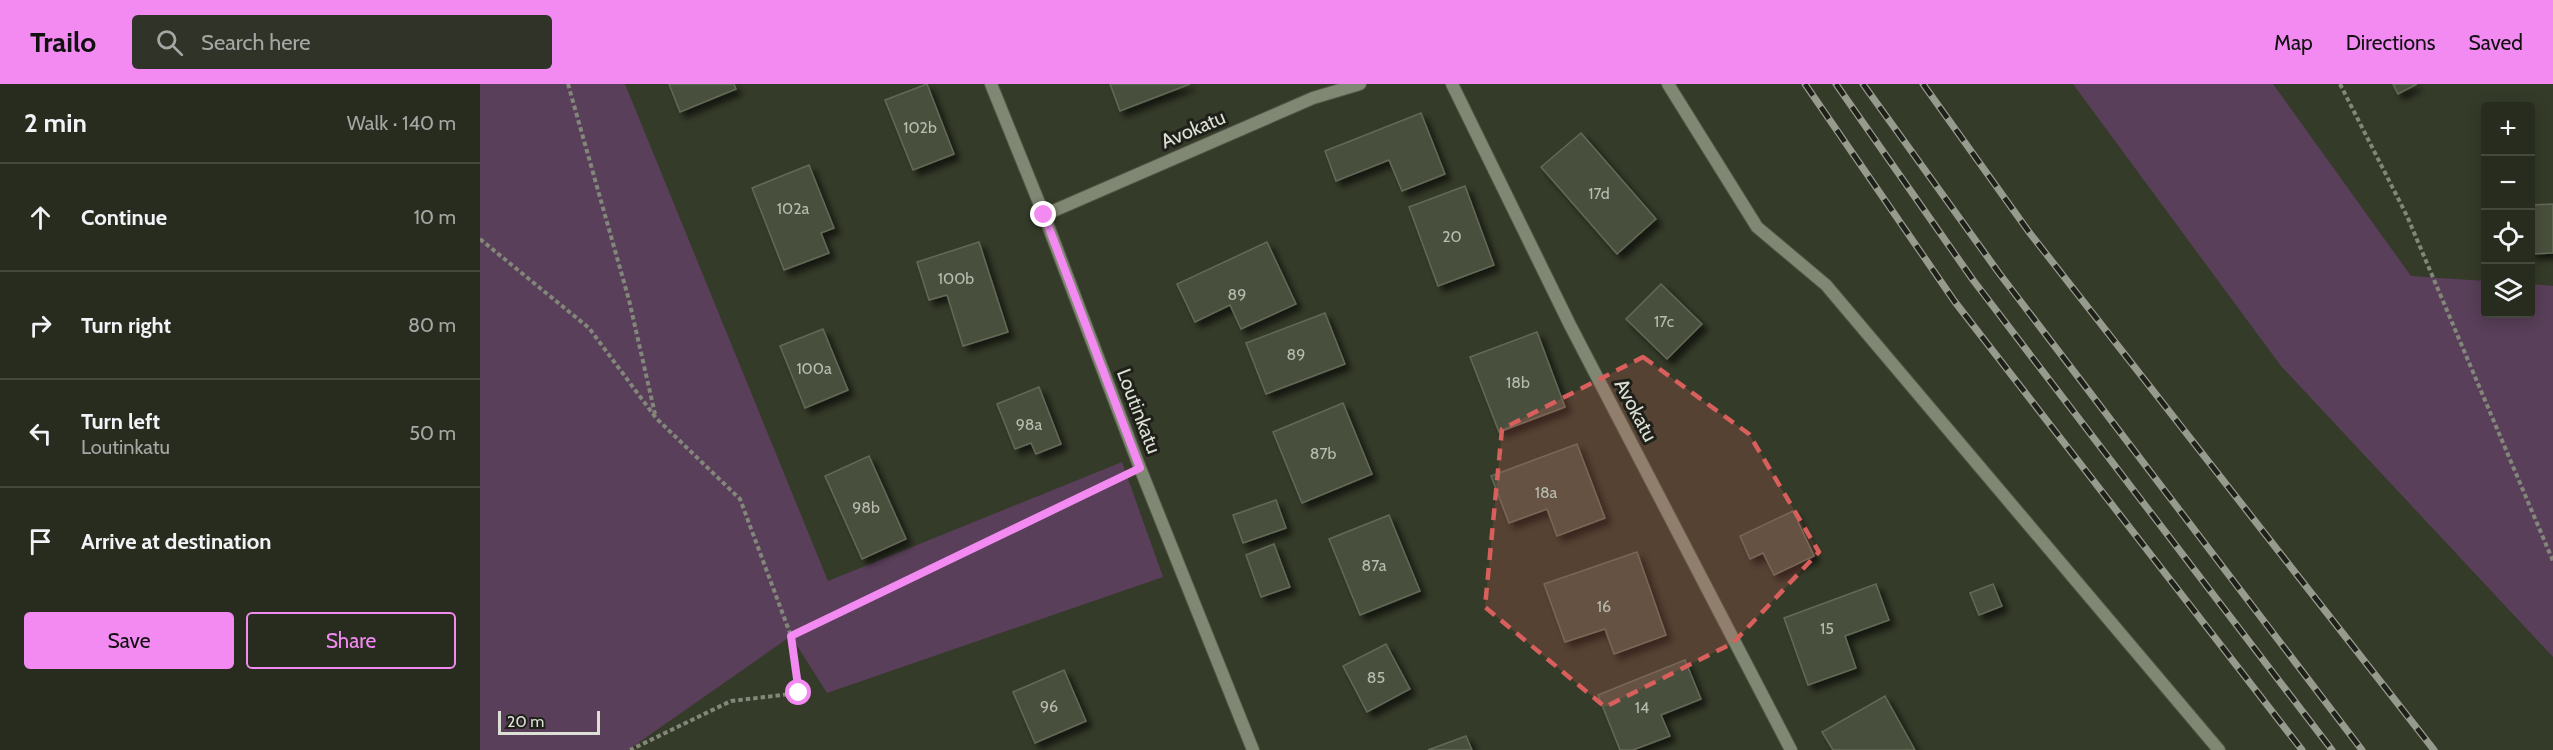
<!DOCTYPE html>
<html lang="en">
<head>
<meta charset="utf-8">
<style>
	:root { --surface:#282c1f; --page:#303428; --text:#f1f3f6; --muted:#a5a7a4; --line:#44483d; --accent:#f38af2 }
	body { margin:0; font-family:Cabin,sans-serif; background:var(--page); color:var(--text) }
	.controls { position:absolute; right:18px; top:18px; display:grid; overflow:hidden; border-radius:6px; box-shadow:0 3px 15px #0003 }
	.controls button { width:54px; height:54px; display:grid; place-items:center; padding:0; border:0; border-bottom:2px solid var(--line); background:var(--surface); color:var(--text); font:30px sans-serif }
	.scale { position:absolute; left:18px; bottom:15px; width:102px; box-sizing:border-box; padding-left:6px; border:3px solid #dce0d5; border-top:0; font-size:16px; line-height:21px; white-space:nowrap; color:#dce0d5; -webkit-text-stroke:4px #1e2019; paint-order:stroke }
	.stop { position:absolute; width:18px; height:18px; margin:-14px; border:4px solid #f38af2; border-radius:50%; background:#fff }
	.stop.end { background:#f38af2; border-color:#fff; box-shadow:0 2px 6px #0008 }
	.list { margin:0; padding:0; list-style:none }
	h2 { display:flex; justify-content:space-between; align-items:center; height:78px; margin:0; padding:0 24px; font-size:26px }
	h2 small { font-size:20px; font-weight:400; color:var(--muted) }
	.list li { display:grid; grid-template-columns:39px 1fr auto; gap:18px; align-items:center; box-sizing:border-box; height:108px; padding:0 24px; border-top:2px solid var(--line) }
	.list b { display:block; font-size:22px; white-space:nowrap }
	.list p { margin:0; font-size:20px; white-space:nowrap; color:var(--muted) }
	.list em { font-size:20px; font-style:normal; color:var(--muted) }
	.actions { display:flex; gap:12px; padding:18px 24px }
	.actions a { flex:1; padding:14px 0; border:2px solid var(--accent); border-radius:6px; text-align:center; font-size:21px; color:var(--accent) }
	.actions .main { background:var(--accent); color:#111 }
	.icon { flex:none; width:33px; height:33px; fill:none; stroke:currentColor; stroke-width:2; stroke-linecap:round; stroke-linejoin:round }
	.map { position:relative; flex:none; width:2073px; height:666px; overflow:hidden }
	header { display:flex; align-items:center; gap:36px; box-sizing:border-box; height:84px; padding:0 30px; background:var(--accent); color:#111 }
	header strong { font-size:28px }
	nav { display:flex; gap:33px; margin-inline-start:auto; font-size:21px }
	.search { width:420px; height:54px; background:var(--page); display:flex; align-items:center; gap:15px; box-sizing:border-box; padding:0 21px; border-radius:6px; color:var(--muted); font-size:22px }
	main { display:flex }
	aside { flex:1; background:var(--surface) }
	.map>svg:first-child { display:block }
	.green { fill:#593f59 }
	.building { fill:#4a503e; stroke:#626956; stroke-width:1.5; filter:url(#shadow) }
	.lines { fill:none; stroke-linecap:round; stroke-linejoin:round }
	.lane-casing { stroke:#525748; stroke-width:14 }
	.street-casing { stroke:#525748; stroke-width:14 }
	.path { stroke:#828779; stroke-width:4; stroke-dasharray:4.5 3; stroke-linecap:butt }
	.lane { stroke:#808773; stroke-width:12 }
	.street { stroke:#808773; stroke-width:12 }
	.rail-casing { stroke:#969b8d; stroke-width:7 }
	.rail { stroke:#1e2019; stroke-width:4.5; stroke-dasharray:14; stroke-linecap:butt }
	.route { stroke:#f38af2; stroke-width:8 }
	.marked { fill:#d85f5c; fill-opacity:0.2; stroke:#d85f5c; stroke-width:4.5; stroke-dasharray:12 8; stroke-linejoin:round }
	.labels { text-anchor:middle; stroke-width:6; stroke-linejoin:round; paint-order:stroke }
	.number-label { font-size:16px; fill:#b8bcaf }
	.street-label { font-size:20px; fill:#dce0d5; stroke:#1e2019 }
</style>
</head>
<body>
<header>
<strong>Trailo</strong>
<div class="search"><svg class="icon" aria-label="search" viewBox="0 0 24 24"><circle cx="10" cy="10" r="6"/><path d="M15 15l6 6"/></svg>Search here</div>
<nav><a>Map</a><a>Directions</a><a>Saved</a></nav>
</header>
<main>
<aside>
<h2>2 min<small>Walk · 140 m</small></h2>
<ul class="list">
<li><svg class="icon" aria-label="ahead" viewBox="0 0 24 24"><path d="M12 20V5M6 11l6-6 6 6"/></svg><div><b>Continue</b></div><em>10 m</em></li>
<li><svg class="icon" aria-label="right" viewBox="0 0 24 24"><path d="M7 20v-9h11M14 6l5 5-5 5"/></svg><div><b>Turn right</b></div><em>80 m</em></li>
<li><svg class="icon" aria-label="left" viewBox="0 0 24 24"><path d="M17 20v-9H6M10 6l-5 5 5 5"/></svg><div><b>Turn left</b><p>Loutinkatu</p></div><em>50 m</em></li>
<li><svg class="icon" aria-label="arrive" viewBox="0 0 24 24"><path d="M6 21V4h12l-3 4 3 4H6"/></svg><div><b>Arrive at destination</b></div></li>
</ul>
<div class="actions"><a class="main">Save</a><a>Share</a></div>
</aside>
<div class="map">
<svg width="2073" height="666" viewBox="0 0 2073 666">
	<defs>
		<filter id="shadow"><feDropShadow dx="5.5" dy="5.5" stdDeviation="3" flood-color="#0009"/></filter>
	</defs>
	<rect width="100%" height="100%" fill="#353b29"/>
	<!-- green -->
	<g class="green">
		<polygon points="0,0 145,0 348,497 642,378 683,493 347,609 311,552 148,666 0,666"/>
		<polygon points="1593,0 1793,0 1931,192 2005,197 2006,230 2050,230 2051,200 2073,202 2073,573 1801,282"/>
	</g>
	<!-- building -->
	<g class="building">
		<polygon points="189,0 254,0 256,5 200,28"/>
		<polygon points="447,0 474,70 433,86 405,16"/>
		<polygon points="630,0 710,0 640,27"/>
		<polygon points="1913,0 1937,0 1918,10"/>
		<polygon points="941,29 965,90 922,107 909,76 856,97 845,67"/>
		<polygon points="1101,49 1176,135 1137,170 1061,83"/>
		<polygon points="329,81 354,144 341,149 349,169 304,186 272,104"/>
		<polygon points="985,102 1014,181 958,202 929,123"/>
		<polygon points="2073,120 2073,169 2050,170 2050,121"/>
		<polygon points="499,158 528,248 483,262 467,211 449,216 437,178"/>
		<polygon points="787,158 816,220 761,245 750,221 715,238 697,200"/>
		<polygon points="1181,200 1222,240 1187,275 1146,235"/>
		<polygon points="845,229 865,280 786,310 766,259"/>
		<polygon points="343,245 368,306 325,324 300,262"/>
		<polygon points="1057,248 1085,323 1019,348 990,273"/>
		<polygon points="559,303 581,360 556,370 551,359 535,365 517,320"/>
		<polygon points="863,319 892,390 822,419 793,348"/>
		<polygon points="1097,360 1125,434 1077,452 1067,425 1029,439 1011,392"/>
		<polygon points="389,372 426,455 382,475 345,392"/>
		<polygon points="796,416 806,444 763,459 753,431"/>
		<polygon points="1313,427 1334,472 1294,491 1283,469 1270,475 1260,452"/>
		<polygon points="909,431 940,507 880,531 849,455"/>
		<polygon points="794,460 810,503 781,513 766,471"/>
		<polygon points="1157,468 1186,551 1134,570 1125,545 1085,558 1064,500"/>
		<polygon points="1396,500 1409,536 1365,552 1376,584 1328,601 1304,534"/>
		<polygon points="1513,500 1522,522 1499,531 1490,509"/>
		<polygon points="906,560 930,605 887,628 863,582"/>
		<polygon points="1205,576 1221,615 1181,631 1190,652 1153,666 1140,666 1118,611"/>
		<polygon points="584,586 606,637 555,659 533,608"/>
		<polygon points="1405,612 1435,666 1353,666 1342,648"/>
		<polygon points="986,652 992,666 948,666"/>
	</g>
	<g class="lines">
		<!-- lane casing -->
		<g class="lane-casing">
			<polyline id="lane" points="1188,0 1277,143 1346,201 1739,666"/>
		</g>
		<!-- street casing -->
		<g class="street-casing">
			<g id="street">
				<polyline points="511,0 564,131 660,384 773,666"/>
				<polyline points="972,0 1090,241 1311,666"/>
				<polyline points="564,131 833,14 880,0"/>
			</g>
		</g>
		<!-- path -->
		<g class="path">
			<polyline points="88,0 149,216 175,330"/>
			<polyline points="1860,0 1927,132 2073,477"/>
			<polyline points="0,155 109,244 176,334 260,415 311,552 319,609 251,617 150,666"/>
			<polyline points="311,552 640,394"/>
		</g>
		<!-- lane -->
		<use href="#lane" class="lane"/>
		<!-- street -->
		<use href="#street" class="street"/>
		<!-- rail casing -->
		<g class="rail-casing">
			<g id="rail">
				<polyline points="1325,0 1475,218 1822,666"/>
				<polyline points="1356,0 1493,196 1852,666"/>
				<polyline points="1383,0 1519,189 1882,666"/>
				<polyline points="1443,0 1549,148 1954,666"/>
			</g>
		</g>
		<!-- rail -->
		<use href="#rail" class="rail"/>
	</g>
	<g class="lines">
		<!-- route -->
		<polyline class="route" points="319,609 311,552 660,384 564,131"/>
	</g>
	<!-- marked area -->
	<path class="marked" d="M1163,273L1269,350L1339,468L1253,559L1125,623L1005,523L1022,345Z"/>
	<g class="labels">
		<!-- number labels -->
		<g class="number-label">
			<text x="440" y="49">102b</text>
			<text x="1119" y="115">17d</text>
			<text x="313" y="130">102a</text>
			<text x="972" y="158">20</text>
			<text x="476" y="200">100b</text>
			<text x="757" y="216">89</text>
			<text x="1184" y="243">17c</text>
			<text x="816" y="276">89</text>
			<text x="334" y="290">100a</text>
			<text x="1038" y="304">18b</text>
			<text x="549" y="346">98a</text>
			<text x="843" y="375">87b</text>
			<text x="1066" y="414">18a</text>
			<text x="386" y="429">98b</text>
			<text x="894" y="487">87a</text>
			<text x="1124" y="528">16</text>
			<text x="1347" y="550">15</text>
			<text x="896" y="599">85</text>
			<text x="569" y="628">96</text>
			<text x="1162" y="629">14</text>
		</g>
		<!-- street labels -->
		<g class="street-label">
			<text transform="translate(713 45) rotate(-23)" y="7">Avokatu</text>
			<text transform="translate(1156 326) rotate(62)" y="7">Avokatu</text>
			<text transform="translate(659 327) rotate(69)" y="7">Loutinkatu</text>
		</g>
	</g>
</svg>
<div class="controls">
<button>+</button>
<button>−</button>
<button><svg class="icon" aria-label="locate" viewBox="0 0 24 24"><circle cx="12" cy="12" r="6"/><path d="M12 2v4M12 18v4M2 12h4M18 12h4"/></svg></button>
<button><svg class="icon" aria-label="layers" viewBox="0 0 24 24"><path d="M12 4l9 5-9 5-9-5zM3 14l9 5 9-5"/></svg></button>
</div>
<div class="scale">20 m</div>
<div class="stop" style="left:319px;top:609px"></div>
<div class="stop end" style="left:564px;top:131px"></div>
</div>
</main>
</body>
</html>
